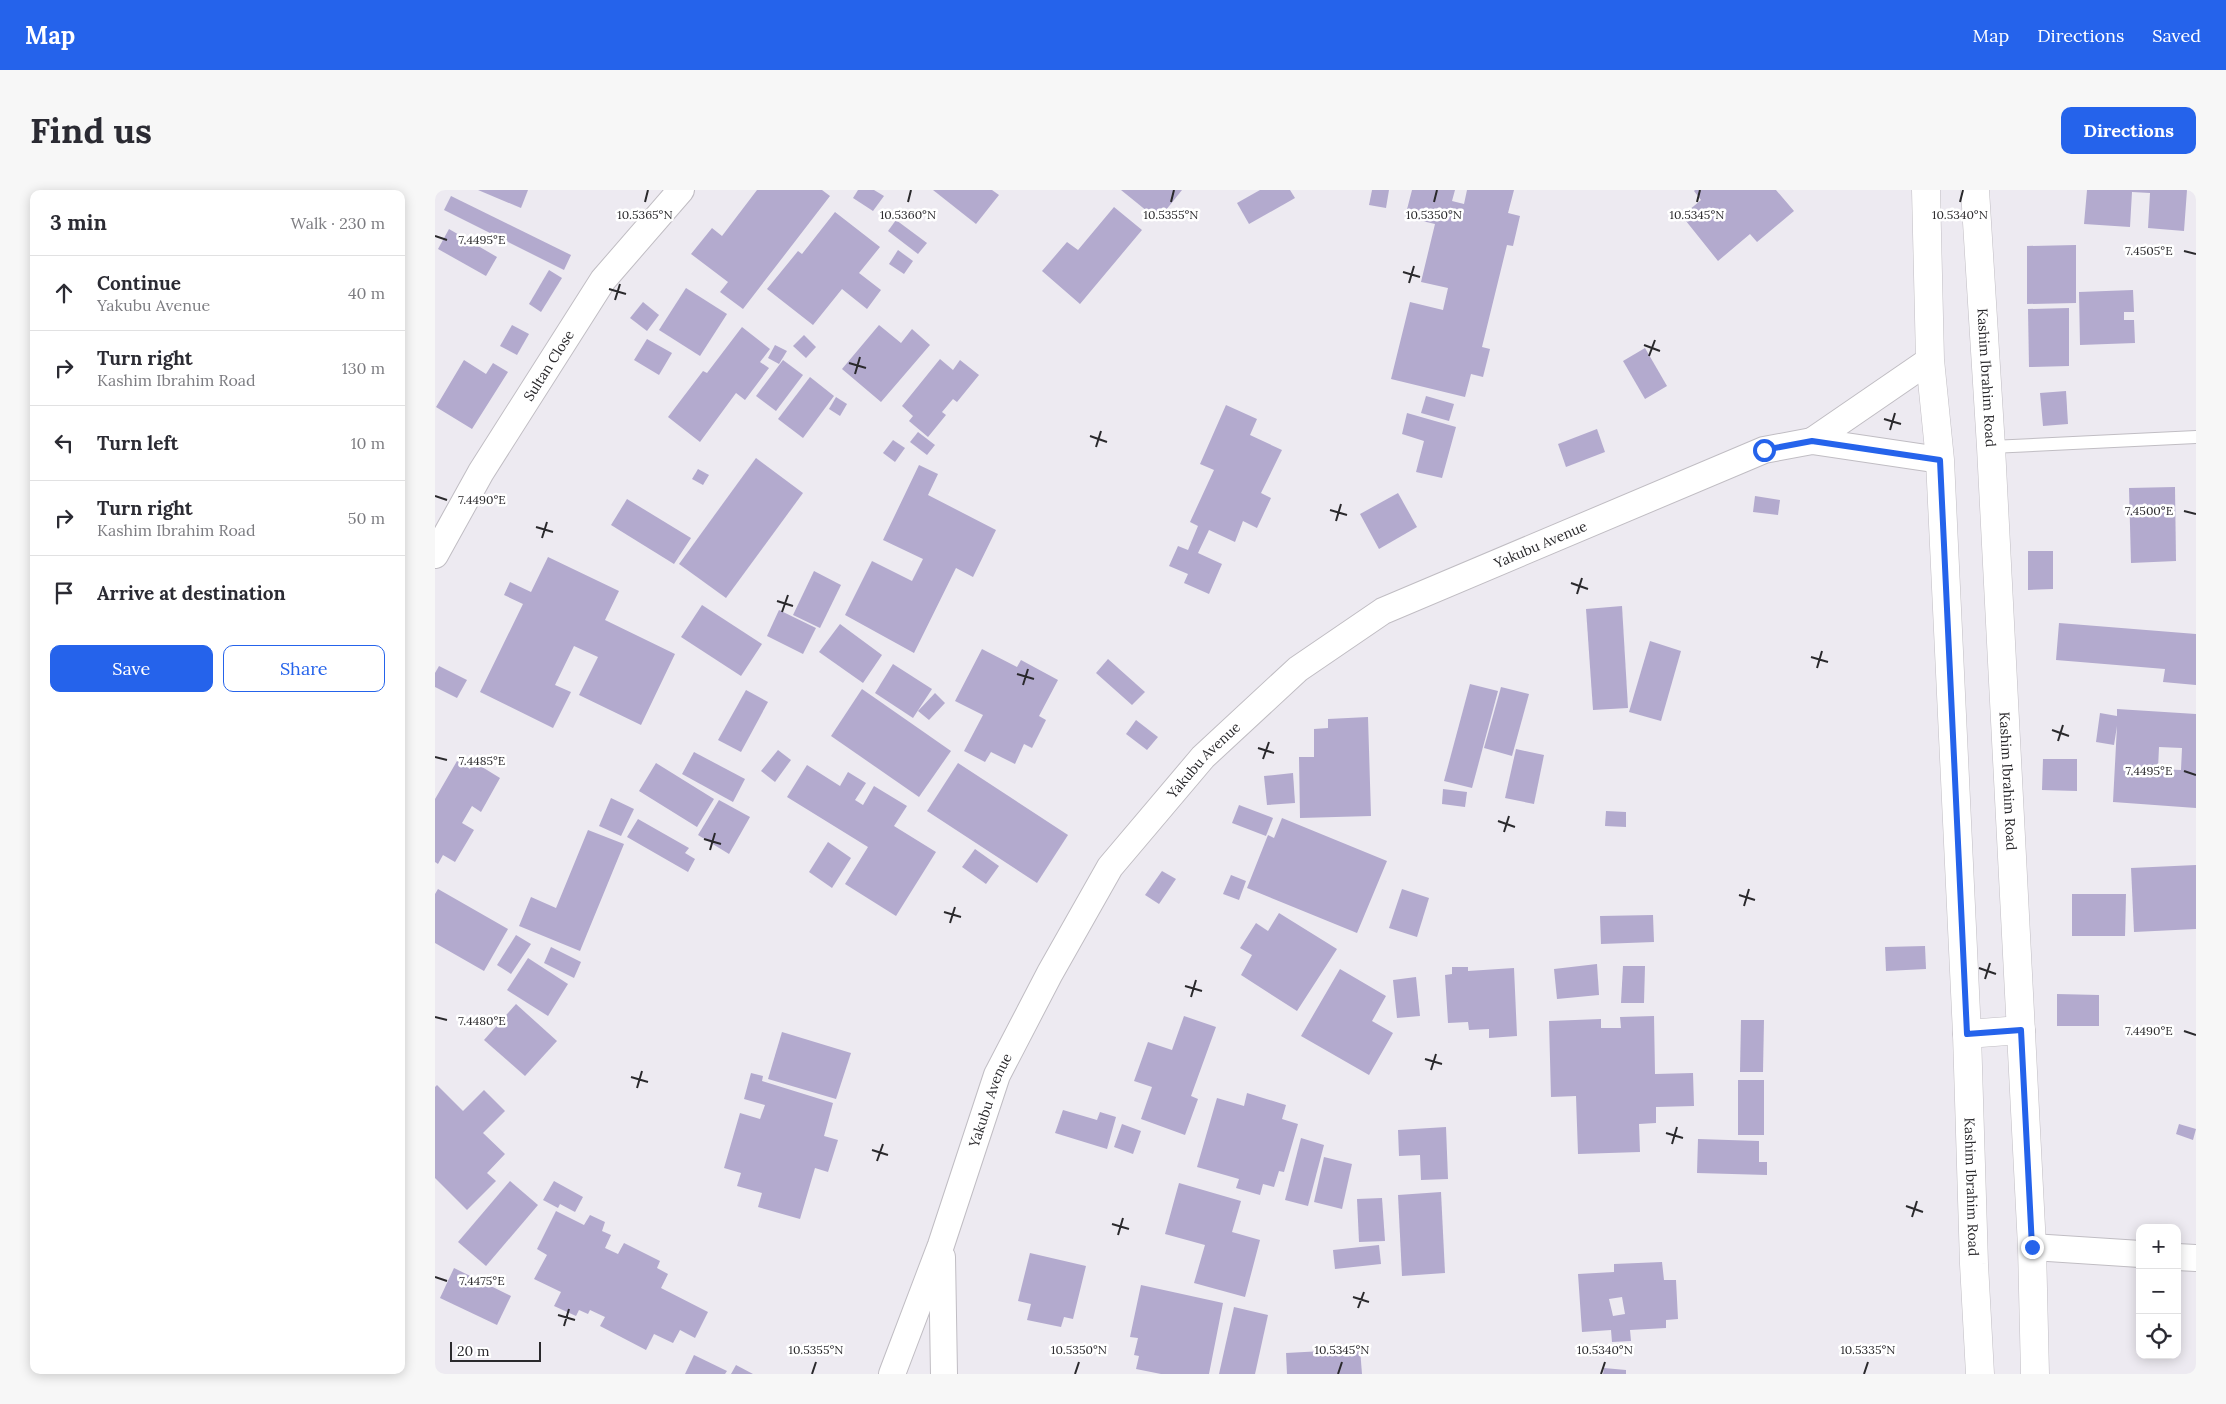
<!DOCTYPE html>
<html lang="en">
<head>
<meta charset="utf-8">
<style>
	:root { --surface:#fff; --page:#f7f7f7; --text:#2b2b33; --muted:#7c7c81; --line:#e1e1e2; --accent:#2563eb }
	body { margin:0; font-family:Lora,serif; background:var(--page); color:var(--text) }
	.controls { position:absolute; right:15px; bottom:15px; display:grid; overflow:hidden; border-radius:10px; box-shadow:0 2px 12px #0003 }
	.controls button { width:45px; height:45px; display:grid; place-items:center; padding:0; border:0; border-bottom:1px solid var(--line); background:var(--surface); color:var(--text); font:25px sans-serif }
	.scale { position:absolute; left:15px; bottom:12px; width:91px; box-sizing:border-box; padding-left:5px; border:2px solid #2a292c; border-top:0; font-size:14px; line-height:18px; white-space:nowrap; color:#2a292c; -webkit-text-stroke:4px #fff; paint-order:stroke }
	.stop { position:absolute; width:15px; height:15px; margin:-11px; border:4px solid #2563eb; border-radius:50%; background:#fff }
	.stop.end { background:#2563eb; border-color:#fff; box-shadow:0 1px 5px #0008 }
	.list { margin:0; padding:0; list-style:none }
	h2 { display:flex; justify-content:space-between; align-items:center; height:65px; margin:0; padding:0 20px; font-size:21px }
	h2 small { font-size:16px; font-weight:400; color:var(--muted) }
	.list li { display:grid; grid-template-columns:32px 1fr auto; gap:15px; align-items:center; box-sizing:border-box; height:75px; padding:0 20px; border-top:1px solid var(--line) }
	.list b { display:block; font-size:19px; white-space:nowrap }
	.list p { margin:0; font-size:16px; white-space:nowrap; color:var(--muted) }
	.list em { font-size:16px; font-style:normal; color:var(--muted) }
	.actions { display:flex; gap:10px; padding:15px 20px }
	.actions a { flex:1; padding:11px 0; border:1px solid var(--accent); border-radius:10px; text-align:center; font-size:18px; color:var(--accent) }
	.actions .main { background:var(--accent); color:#fff }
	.icon { flex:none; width:28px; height:28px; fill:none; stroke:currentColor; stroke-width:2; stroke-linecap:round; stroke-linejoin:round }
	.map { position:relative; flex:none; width:1761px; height:1184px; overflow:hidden; border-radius:10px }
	header { display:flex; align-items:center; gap:30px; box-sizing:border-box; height:70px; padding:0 25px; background:var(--accent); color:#fff }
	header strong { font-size:24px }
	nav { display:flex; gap:28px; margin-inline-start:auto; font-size:18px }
	.intro { display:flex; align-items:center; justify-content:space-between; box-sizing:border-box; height:120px; padding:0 30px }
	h1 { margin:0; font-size:35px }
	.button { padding:12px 22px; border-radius:10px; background:var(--accent); color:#fff; font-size:18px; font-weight:700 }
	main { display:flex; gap:30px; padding:0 30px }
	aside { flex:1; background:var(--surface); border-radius:10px; box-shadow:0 2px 12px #0003 }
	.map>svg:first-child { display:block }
	.building { fill:#b3aace; fill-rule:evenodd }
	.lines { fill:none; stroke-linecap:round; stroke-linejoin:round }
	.service-casing { stroke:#c0bdc3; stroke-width:14 }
	.minor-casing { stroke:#c0bdc3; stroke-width:28 }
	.tertiary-casing { stroke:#c0bdc3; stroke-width:29 }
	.service { stroke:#fff; stroke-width:12 }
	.minor { stroke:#fff; stroke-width:26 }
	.tertiary { stroke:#fff; stroke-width:28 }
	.route { stroke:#2563eb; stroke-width:6 }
	.ticks { fill:none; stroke:#2a292c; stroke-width:2 }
	.labels { text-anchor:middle; stroke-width:5; stroke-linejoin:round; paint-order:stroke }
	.street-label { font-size:14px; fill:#2a292c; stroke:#fff }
	.ticks-label { font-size:12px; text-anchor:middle; fill:#2a292c; stroke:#fff; stroke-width:5; stroke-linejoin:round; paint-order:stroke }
</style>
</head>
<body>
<header>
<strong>Map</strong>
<nav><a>Map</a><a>Directions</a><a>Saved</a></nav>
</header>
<div class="intro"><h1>Find us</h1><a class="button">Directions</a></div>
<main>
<aside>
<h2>3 min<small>Walk · 230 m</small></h2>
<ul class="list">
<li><svg class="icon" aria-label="ahead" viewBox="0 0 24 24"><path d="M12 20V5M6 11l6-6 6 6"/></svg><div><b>Continue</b><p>Yakubu Avenue</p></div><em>40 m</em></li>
<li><svg class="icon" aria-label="right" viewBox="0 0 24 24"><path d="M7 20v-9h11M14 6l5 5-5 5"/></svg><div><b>Turn right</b><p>Kashim Ibrahim Road</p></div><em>130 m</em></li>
<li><svg class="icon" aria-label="left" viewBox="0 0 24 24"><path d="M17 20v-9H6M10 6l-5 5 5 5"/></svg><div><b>Turn left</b></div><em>10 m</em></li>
<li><svg class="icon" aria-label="right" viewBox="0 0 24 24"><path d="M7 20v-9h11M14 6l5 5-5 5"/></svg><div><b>Turn right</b><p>Kashim Ibrahim Road</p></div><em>50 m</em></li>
<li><svg class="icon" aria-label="arrive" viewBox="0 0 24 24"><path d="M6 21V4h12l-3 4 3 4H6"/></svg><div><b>Arrive at destination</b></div></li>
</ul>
<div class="actions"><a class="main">Save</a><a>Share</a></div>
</aside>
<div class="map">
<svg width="1761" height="1184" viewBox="0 0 1761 1184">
	<rect width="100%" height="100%" fill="#edeaf1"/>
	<!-- building -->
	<g class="building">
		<polygon points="43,0 93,0 86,18"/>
		<polygon points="322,0 387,0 395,6 308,119 285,102 293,92 256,64 277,38 287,46"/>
		<polygon points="423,0 439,0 449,6 438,21 418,8"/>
		<polygon points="498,0 557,0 564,5 541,34"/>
		<polygon points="686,0 747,0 723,30"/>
		<polygon points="825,0 855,0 860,8 814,34 802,13"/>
		<polygon points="937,0 954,0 951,18 934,15"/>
		<polygon points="977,0 1020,0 1017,11 1029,14 1032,0 1079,0 1073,23 1085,26 1078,56 1072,55 1047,157 1055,159 1048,187 1036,184 1030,207 956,189 975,112 1008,120 1013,98 986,92 1000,34 970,27"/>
		<polygon points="1260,0 1341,0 1359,21 1322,52 1315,44 1283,71 1247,26 1266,10 1259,1"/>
		<polygon points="1652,0 1752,0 1749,41 1713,38 1715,3 1697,2 1695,37 1649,34"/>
		<polygon points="16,6 136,65 129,80 9,20"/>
		<polygon points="679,17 707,40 645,114 607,81 632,52 643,60"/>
		<polygon points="400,22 445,57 424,83 446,100 432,119 407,99 378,135 332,99 363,61 367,64"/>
		<polygon points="461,30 492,53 483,64 453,41"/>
		<polygon points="14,39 62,67 51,86 3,59"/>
		<polygon points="1641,55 1641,113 1592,114 1592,56"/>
		<polygon points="463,60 478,71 469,84 454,74"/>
		<polygon points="114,80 127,88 106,122 94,114"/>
		<polygon points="251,98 292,124 265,166 224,140"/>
		<polygon points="1698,100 1699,122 1689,122 1689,130 1699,130 1700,153 1645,155 1644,102"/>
		<polygon points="208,112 224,125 212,141 195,128"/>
		<polygon points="1634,118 1634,176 1594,177 1593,119"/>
		<polygon points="77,135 94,144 82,165 65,156"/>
		<polygon points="444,135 466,153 477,139 495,155 446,212 407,179"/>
		<polygon points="307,137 335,159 325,172 334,178 310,210 301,203 265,252 233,227 268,181 272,183"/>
		<polygon points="369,145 381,157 371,168 358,156"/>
		<polygon points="212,149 237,163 224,185 199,170"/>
		<polygon points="340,155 352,161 344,174 333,168"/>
		<polygon points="1210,158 1232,196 1210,209 1188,171"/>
		<polygon points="505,169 518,180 525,170 544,185 522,212 518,209 507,222 511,225 493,247 474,231 478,226 467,216"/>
		<polygon points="29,170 51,184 58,173 73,182 37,239 1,217"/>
		<polygon points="348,170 368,185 341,221 321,206"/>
		<polygon points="375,187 399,206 368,248 343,229"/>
		<polygon points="1631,201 1633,234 1608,236 1605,203"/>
		<polygon points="991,206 1019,214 1014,231 986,223"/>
		<polygon points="401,207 412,214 405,226 394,219"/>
		<polygon points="791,215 822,229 815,245 847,260 826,303 836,308 822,338 808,331 800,352 774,340 763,363 787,374 774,404 749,393 753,384 734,376 743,356 753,360 763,336 755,332 779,280 765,274"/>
		<polygon points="972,223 1021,237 1007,288 981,282 989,251 967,244"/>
		<polygon points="1162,239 1170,262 1131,277 1123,254"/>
		<polygon points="483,242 500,255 492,265 475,252"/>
		<polygon points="458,250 470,258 460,272 448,263"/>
		<polygon points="321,268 368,303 291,408 244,374"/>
		<polygon points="484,275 503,284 493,305 561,340 538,387 521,378 479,463 410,425 437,371 477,391 488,369 448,350"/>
		<polygon points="263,279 274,285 268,295 257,289"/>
		<polygon points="1740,297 1741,371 1696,373 1694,298"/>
		<polygon points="963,303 982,337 944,359 925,324"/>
		<polygon points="1320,306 1345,310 1343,325 1318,322"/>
		<polygon points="192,309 256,348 239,374 176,335"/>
		<polygon points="1593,361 1618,361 1618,399 1593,400"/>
		<polygon points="113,367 184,401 170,430 240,464 206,535 144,505 163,467 139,456 120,495 136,502 118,538 45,502 88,414 69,405 75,392 96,402"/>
		<polygon points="379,381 406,395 385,438 358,425"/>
		<polygon points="267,415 327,454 306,486 246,447"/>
		<polygon points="1187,416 1193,518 1158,520 1151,419"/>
		<polygon points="344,420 381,438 368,464 332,446"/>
		<polygon points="1624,433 1761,444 1761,495 1728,492 1730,479 1621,470"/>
		<polygon points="405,434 447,465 428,493 384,462"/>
		<polygon points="1215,451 1246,461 1226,531 1194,522"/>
		<polygon points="547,459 582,477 586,470 623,490 604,526 611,530 597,558 589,554 580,574 556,562 550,572 529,561 548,525 520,511"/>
		<polygon points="673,469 710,502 697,515 661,483"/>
		<polygon points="458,474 497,499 478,528 440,503"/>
		<polygon points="4,476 32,490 22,508 0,497 0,483"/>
		<polygon points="1035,494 1063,501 1037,598 1009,591"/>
		<polygon points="1066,497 1094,504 1077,566 1049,558"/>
		<polygon points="427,499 516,561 484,607 396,546"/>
		<polygon points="311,500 333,512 306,562 283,550"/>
		<polygon points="500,503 510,513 494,530 483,521"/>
		<path d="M1682,519L1761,524V618L1678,612L1682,536L1679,555L1661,552L1665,523L1682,526ZM1724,557L1747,558L1746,580L1723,579Z"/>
		<polygon points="933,527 936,626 865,628 864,567 879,567 879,539 893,538 893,529"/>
		<polygon points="701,530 723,547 712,560 691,544"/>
		<polygon points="1081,559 1109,565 1099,614 1070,608"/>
		<polygon points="343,560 356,570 340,592 326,581"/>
		<polygon points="259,562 310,589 298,612 247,584"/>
		<polygon points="1608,569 1642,569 1642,601 1607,600"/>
		<polygon points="22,571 35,579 39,572 65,588 46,622 37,616 27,633 39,640 20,672 8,665 3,674 0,672 0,609"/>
		<polygon points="221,573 279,609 262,637 204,601"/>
		<polygon points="523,573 633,645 602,693 492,621"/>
		<polygon points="372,575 405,596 413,582 431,593 420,610 428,615 439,596 472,616 459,636 501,662 461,726 410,694 433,657 352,607"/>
		<polygon points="858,583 860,613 832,615 829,586"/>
		<polygon points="1008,599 1032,602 1030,617 1007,614"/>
		<polygon points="176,608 199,619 186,646 164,636"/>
		<polygon points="284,610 315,627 294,664 263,645"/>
		<polygon points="804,615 838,628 831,646 797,633"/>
		<polygon points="1171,621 1191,622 1191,637 1170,636"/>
		<polygon points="847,628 952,671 922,743 812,698 833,645 839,648"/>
		<polygon points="203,629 254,658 250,663 260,669 253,682 192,647"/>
		<polygon points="153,640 189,654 145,761 84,736 96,707 121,718"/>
		<polygon points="393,652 416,668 397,698 374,682"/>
		<polygon points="540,659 564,676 551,694 527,677"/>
		<polygon points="1761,675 1761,739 1699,742 1696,678"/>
		<polygon points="727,681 741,689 724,714 710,705"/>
		<polygon points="796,685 811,691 804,710 788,704"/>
		<polygon points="3,699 73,739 49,781 0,753 0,704"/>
		<polygon points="967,699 994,708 982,747 954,738"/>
		<polygon points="1637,704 1691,704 1690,746 1637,746"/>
		<polygon points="844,723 902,759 862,821 806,785 817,765 805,758 821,733 833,741"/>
		<polygon points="1218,725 1219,752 1166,754 1165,726"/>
		<polygon points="81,745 96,754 76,784 62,775"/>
		<polygon points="1490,756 1491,779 1451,781 1450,757"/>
		<polygon points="116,757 146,772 139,788 109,773"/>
		<polygon points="93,768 133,794 113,826 72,800"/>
		<polygon points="1162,774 1164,805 1122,809 1119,779"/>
		<polygon points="1188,776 1210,776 1209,813 1186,813"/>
		<polygon points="1017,777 1033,777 1033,781 1079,778 1082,846 1054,848 1054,839 1034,840 1033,832 1013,833 1010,785 1017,784"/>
		<polygon points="905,779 951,806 937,831 958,843 934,885 866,846"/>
		<polygon points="981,787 985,826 962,828 958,790"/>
		<polygon points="1622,804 1664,805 1664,836 1622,836"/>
		<polygon points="81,814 122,851 90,886 49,850"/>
		<polygon points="749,826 781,837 756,906 763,909 750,945 706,929 717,897 699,891 713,852 737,860"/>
		<polygon points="1219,826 1220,884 1258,883 1259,916 1221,917 1221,933 1204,934 1205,962 1143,964 1141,906 1116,907 1114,831 1166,829 1166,838 1186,838 1185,827"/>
		<polygon points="1306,830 1329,830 1328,882 1305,882"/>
		<polygon points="347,842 416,863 401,909 333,889"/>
		<polygon points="316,883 328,886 327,891 398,913 389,946 403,950 393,982 380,978 365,1029 323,1017 327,1003 302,996 306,983 289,978 305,923 325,929 330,915 309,909"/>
		<rect x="1303" y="890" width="26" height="55"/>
		<polygon points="2,895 28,921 49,900 70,921 48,943 70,964 52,983 61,991 32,1020 0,988 0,897"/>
		<polygon points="812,903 851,915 847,929 863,934 849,982 844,981 839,997 828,994 825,1005 801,998 804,989 762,977 782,908 809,916"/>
		<polygon points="628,920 662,930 665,922 681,927 672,959 620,943"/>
		<polygon points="687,934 706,941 698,964 679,957"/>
		<polygon points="1744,934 1761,939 1758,950 1741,944"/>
		<polygon points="1011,937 1013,989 986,990 985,965 964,966 963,940"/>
		<polygon points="866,948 889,955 873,1016 850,1010"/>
		<polygon points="1263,949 1324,951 1324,972 1332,972 1332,985 1262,983"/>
		<polygon points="889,967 917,974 907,1019 879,1012"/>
		<polygon points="75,991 103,1015 51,1076 23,1052"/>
		<polygon points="119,991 148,1007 140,1022 125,1014 123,1018 108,1010"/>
		<polygon points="744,993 806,1011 797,1042 825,1050 810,1107 759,1093 770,1055 730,1044"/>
		<polygon points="1006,1002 1010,1083 967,1086 963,1005"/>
		<polygon points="947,1008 950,1051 924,1052 922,1009"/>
		<polygon points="121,1021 149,1035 155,1025 170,1032 167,1041 176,1045 170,1058 183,1064 189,1053 225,1071 222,1078 233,1084 226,1098 273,1122 260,1148 245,1140 238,1153 219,1144 211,1160 165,1136 170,1127 155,1120 153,1124 144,1120 141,1126 119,1116 126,1102 99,1089 112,1065 102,1059"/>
		<polygon points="944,1055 946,1074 900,1079 898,1060"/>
		<polygon points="595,1063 651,1076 638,1129 629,1127 626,1137 592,1130 596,1114 583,1111"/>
		<path d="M1227,1072L1229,1090H1241L1243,1129L1231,1130V1138L1195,1140L1196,1151L1177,1152L1176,1140L1147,1142L1143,1084L1179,1082V1074ZM1187,1107L1190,1124L1178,1126L1174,1109Z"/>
		<polygon points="19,1078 76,1106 62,1135 5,1108"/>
		<polygon points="706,1095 788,1113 774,1184 726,1184 701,1179 704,1166 699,1165 703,1148 695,1147"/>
		<polygon points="799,1117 833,1125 820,1184 784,1184"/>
		<polygon points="925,1159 927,1184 852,1184 851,1163"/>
		<polygon points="259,1165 292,1181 290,1184 250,1184"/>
		<polygon points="301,1175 318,1184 296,1184"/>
		<polygon points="1169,1178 1191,1180 1191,1184 1168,1184"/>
	</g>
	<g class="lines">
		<!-- service casing -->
		<g class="service-casing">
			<polyline id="service" points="1556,257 1761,247"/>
		</g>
		<!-- minor casing -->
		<g class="minor-casing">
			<g id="minor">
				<polyline points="1377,251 1495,170"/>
				<path id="s1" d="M0,365L46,282L168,90L246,0"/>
				<polyline points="1597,1057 1705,1064"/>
				<polyline points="507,1067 509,1184"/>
				<polyline points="1742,1067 1761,1068"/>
				<path id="s2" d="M457,1184L506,1055L562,885L615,783L675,677L768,567L863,479L948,421L1329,260L1377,251L1505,270"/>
			</g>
		</g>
		<!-- tertiary casing -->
		<g class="tertiary-casing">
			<g id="tertiary">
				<path id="s3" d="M1491,0L1495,170L1505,270L1532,844L1539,1074L1545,1184"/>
				<path id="s4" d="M1540,0L1556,257L1597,1057L1600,1184"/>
				<polyline points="1532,844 1586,840"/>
			</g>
		</g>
		<!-- service -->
		<use href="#service" class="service"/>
		<!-- minor -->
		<use href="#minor" class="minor"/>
		<!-- tertiary -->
		<use href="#tertiary" class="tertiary"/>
	</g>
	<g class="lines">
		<!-- route -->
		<polyline class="route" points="1329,260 1377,251 1505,270 1532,844 1586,840 1597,1057"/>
	</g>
	<!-- ticks -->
	<path class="ticks" d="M210,12L213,0M473,12L476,0M736,12L739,0M999,12L1002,0M1262,12L1265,0M1525,12L1528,0M0,46L12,50M1749,61L1761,64M968,82L985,87M974,93L979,76M174,99L191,104M180,110L185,94M1209,155L1225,161M1214,166L1220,150M414,173L431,178M420,184L425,167M1449,229L1466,234M1455,240L1460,223M655,246L672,252M661,257L666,241M0,306L12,310M895,320L912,325M1749,321L1761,324M901,331L906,314M101,337L118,342M107,348L112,332M1136,393L1153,399M1142,404L1147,388M342,411L358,416M347,422L353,405M1376,467L1393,472M1382,478L1387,461M582,484L599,489M588,495L593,479M1617,540L1634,546M1623,551L1628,535M823,558L839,563M0,567L12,570M828,569L834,552M1749,581L1761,585M1063,631L1080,637M1069,642L1074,626M269,649L286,654M275,660L280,643M1304,705L1320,710M1309,716L1314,699M509,722L526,727M515,733L520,717M1544,778L1561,784M1550,789L1555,773M750,796L767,801M756,807L761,790M0,827L12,830M1749,841L1761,845M990,869L1007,874M996,880L1001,864M196,887L213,892M202,898L207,881M1231,943L1248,948M1237,954L1242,937M437,960L453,965M442,971L448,954M1471,1016L1488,1022M1477,1027L1482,1011M677,1034L694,1039M683,1045L688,1028M0,1087L12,1091M918,1107L934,1112M923,1118L929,1102M123,1125L140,1130M129,1136L134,1119M377,1184L381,1172M640,1184L644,1172M903,1184L907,1172M1166,1184L1170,1172M1429,1184L1433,1172"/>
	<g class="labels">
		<!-- street labels -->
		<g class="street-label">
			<text dy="5" stroke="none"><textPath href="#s1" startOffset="221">Sultan Close</textPath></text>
			<text dy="5" stroke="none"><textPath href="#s4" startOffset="188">Kashim Ibrahim Road</textPath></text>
			<text dy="5" stroke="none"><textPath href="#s2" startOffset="1101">Yakubu Avenue</textPath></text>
			<text dy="5" stroke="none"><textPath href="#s2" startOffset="696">Yakubu Avenue</textPath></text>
			<text dy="5" stroke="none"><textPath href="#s4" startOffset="592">Kashim Ibrahim Road</textPath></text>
			<text dy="5" stroke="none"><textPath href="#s2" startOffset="291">Yakubu Avenue</textPath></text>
			<text dy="5" stroke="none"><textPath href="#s3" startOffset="998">Kashim Ibrahim Road</textPath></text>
		</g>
	</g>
	<g class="ticks-label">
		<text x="210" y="29">10.5365°N</text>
		<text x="473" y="29">10.5360°N</text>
		<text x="736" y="29">10.5355°N</text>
		<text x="999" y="29">10.5350°N</text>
		<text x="1262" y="29">10.5345°N</text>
		<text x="1525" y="29">10.5340°N</text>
		<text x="47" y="54">7.4495°E</text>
		<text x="1714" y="65">7.4505°E</text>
		<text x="47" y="314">7.4490°E</text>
		<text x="1714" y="325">7.4500°E</text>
		<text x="47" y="575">7.4485°E</text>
		<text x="1714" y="585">7.4495°E</text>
		<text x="47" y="835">7.4480°E</text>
		<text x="1714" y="845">7.4490°E</text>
		<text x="47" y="1095">7.4475°E</text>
		<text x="381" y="1164">10.5355°N</text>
		<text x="644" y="1164">10.5350°N</text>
		<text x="907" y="1164">10.5345°N</text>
		<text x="1170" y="1164">10.5340°N</text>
		<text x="1433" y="1164">10.5335°N</text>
	</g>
</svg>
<div class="controls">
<button>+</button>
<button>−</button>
<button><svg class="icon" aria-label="locate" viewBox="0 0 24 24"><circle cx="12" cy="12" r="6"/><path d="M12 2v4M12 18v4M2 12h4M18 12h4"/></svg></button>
</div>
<div class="scale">20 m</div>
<div class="stop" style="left:1329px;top:260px"></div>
<div class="stop end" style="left:1597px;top:1057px"></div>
</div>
</main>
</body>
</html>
